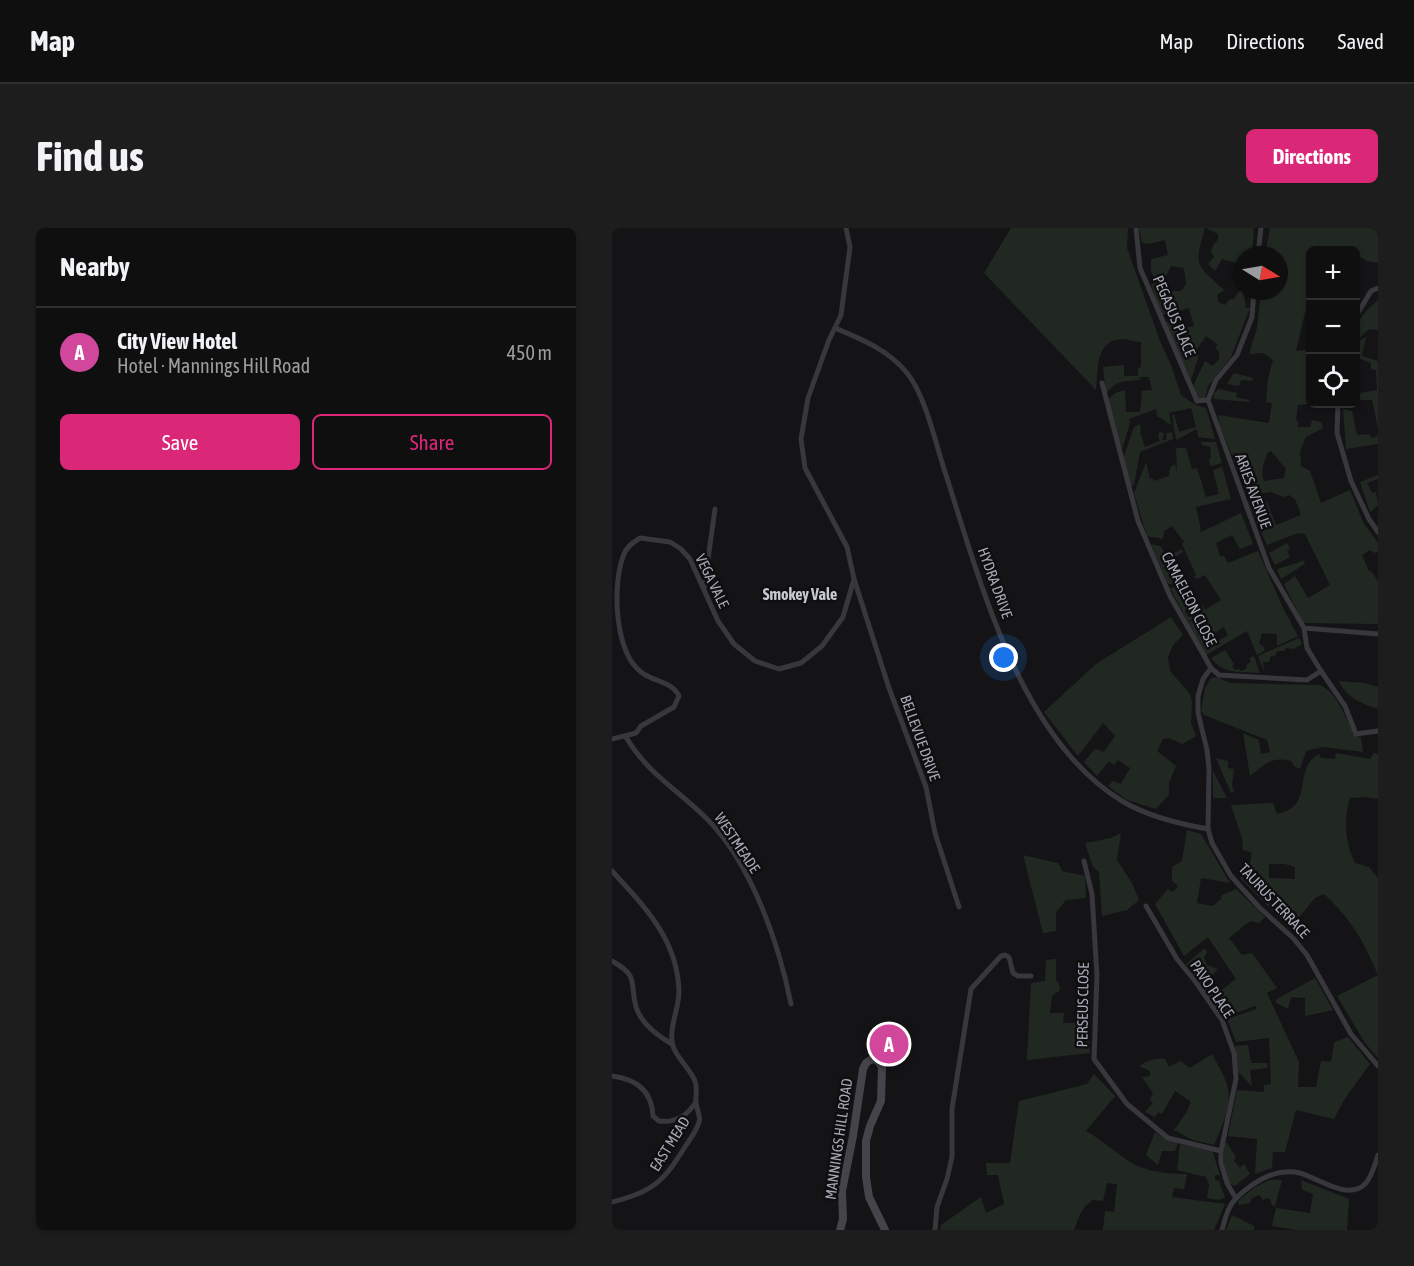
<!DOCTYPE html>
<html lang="en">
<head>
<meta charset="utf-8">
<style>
	:root { --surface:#0f0f10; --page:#1d1d1e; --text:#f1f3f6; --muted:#9b9c9f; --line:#2f2f30; --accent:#db2777 }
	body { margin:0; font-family:"Asap Condensed",sans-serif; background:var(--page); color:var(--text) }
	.controls { position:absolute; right:18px; top:18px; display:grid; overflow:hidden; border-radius:9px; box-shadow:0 2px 4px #0004 }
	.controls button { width:54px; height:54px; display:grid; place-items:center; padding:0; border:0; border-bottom:2px solid var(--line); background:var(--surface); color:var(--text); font:30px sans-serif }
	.compass { position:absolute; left:622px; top:18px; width:54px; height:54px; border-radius:50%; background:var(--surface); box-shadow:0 2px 4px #0004; rotate:101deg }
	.you { position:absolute; left:392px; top:430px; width:21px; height:21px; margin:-15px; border:4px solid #fff; border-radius:50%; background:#1a73e8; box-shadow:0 0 0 9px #1a73e833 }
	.badge { display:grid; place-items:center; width:39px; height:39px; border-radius:50%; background:var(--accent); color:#fff; font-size:20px; font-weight:700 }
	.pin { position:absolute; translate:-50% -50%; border:3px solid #fff; box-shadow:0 2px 6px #0006 }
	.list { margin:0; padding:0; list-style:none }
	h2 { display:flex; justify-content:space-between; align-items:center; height:78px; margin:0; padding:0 24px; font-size:26px }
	h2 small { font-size:20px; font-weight:400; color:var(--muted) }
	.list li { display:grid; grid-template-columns:39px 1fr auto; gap:18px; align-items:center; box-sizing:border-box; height:90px; padding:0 24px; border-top:2px solid var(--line) }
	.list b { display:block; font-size:22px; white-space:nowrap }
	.list p { margin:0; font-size:20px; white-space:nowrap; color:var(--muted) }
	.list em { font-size:20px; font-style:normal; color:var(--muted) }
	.actions { display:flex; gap:12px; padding:18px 24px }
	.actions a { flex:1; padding:14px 0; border:2px solid var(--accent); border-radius:9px; text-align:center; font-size:21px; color:var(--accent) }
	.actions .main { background:var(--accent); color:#fff }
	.icon { flex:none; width:33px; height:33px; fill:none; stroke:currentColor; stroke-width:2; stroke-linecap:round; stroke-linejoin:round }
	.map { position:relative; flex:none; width:766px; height:1002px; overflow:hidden; border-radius:9px }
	header { display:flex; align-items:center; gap:36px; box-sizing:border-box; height:84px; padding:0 30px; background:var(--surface); border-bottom:2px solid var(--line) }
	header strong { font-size:28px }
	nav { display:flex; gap:33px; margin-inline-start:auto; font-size:21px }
	.intro { display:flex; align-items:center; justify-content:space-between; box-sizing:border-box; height:144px; padding:0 36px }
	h1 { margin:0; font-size:42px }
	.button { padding:15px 27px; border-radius:9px; background:var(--accent); color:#fff; font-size:21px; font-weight:700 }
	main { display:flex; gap:36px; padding:0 36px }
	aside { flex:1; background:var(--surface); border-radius:9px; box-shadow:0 2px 4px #0004 }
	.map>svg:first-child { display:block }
	.green { fill:#212822; fill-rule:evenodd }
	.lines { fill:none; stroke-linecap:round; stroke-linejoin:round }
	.minor { stroke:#37373c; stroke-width:5 }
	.secondary { stroke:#44444a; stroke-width:8 }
	.labels { text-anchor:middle; stroke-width:5; stroke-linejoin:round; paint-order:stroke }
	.street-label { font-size:15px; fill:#a7a9b5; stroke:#0f0f11 }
	.neighbourhood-label { font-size:16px; font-weight:bold; fill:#c7c9d1; stroke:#0f0f11 }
</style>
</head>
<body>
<header>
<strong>Map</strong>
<nav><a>Map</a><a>Directions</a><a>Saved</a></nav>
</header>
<div class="intro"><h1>Find us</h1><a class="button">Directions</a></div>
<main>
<aside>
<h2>Nearby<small></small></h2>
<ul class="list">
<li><span class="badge" style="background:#d1479c">A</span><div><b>City View Hotel</b><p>Hotel · Mannings Hill Road</p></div><em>450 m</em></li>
</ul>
<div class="actions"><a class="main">Save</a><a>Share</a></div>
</aside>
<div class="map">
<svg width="766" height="1002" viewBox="0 0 766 1002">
	<rect width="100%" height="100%" fill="#141416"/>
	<!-- green -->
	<g class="green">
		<path d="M399,0H516L515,20L548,113L559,137L569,167L584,177L594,180L603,211L586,209L585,201L564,212L560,187L562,186L567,204L584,199L579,180L557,185L559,197L545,188L544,181L517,191L518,195L510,222L496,171L503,165L513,162L514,184H528L530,163L540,162L537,149H529L527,152C511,154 504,152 494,166L491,139L512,137V148H526V140L529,139V114C523,114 516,111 510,111C483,111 486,144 484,162L372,45Z"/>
		<path d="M527,0H593C582,39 583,35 612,62L605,67L606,74L613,77L617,72L623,70L626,64L631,63L634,80H638L619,129L596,158L593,171L586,170L581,158L593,133L601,138L607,131V124L603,119L606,117L594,108L583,124L587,127L579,152L553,94L565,92L570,101L582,98L577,80L550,87L539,57L544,54L539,43V31L556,27L553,12L537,16L530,15ZM559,38L572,40L574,56L569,63H554V48Z"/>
		<polygon points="594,0 642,0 640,27 631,27 631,37 610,31 603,43 596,36 602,29 599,24 602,16 606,12 606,6"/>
		<path d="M658,0H766V35L755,33L744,27V22H698V86L693,84L684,123L697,122L698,123L699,176L686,177L684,192L686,193V199H698L700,192L709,194L711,200L694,209L688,224L689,238L698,243L709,275L738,262L751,294L766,315V323L763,325L758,322L750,327L757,343H759L766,353V396L691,395L672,356L683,348L696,370L718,357L693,306L686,305L655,317L636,274L645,271L655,274L664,297L689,287L683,271L677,267L672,269L659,264L635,267L633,258L608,198L606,187L657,195L660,175L654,174L656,150L661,132L651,125L637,126L645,100L649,63H667V27H653ZM659,223L674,241L672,250L652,253C648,243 652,234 656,224Z"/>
		<path d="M766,72V102L757,101L745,112C739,96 755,82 766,72Z"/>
		<path d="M754,109L750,128L766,133V200L760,172H744V160L747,165L765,162L764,142L759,141V135L744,129C743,119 744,114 754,109Z"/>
		<polygon points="622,145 641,150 640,153 629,152 627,158 615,156"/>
		<polygon points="607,161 625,165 624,169 637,172 637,174 602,171 602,165"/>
		<polygon points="731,181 740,183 745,207 757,206 759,210 766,208 766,216 734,221"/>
		<polygon points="528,196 529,202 528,203 533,219 548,213 546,207 548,203 552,206 550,212 554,212 555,207 553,206 560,204 561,211 528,224 522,257 519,258 511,231 522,199"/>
		<polygon points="589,214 604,214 610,235 598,238 597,230 599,230 598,219 590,217"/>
		<path d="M564,220H574L580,241L585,240L594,269L607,266L601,242L610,239L619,271L584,279L589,302L587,305L629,285L641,316L628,321L620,307L604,315L608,328H612L616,335L646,323L672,382L686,408L665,418V406L650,405L647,416L651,418L653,422L645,427L635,403L594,427L576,395L587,387L592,395L588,386L583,388L577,380L573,382L576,389L580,388L581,390L576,394L558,360L571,358L579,376L584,375L587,379L591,378L593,382L609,372L593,347L585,351L582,349L584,347L570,316L572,314L560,298L552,303L551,311L535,308L522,265L534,234L538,251L540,250L542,253L557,248L558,239L563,236L565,244ZM612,399L616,407L601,416L597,409Z"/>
		<polygon points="766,247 766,251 755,255 760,265 764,264 766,277 758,284 748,254"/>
		<polygon points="675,315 678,321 675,323 678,329 663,337 657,325"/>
		<polygon points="539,316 548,318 555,328 570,321 571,324 560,331 564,336 561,338 563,344 568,342 572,350 569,349 565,356 556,356"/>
		<path d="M691,332L693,336L669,351L665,342C673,337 683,337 691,332Z"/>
		<polygon points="559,389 571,407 561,417 556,429 558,443 578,466 580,473 579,495 584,508 570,516 557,510 551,511 545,523 564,538 557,555 557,567 544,581 515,572 496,558 501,553 509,556 518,540 506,532 502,537 497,533 485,548 472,534 483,521 492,524 503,508 491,495 466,528 432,484 484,436"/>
		<polygon points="687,410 690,416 682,421 674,420 672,423 665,423 663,428 659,428 657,434 651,434 652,444 646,428"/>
		<path d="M613,422L622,436L620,438L623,442L627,441L629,443L635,440L634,437L639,434L637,430L642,428L648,445C629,444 611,446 599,430Z"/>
		<path d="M605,449L618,455L708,457C729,467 732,493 746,509H749L751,524L710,519L694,523L688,541L683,539L679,533C659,528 654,536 638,548L631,505L647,512L649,526L658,524L655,512L592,487L589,483L593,460L599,450Z"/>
		<path d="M727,453L752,455L766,459V481C751,476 733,469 727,453Z"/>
		<path d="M724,525L758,531L762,525L766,526V571L754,569L738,570C731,592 733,614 743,635L757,639L766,650V830L753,815L725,768L766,747C751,712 740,692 712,666L703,670L678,700L628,650C634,645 641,632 639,624L631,622L630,610L619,577L661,575L665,586C704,578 679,541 707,526L709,530L723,531ZM657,636H673L683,639V651L657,650Z"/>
		<polygon points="604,530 616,533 616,540 622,541 620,557 622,563 619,565"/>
		<polygon points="601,543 615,570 602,570 601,567"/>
		<polygon points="575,602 589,606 618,655 589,650 585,675 601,678 609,671 610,667 624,661 653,689 647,695 638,693 617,710 630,727 640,725 665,760 655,765 687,834 686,859 704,859 709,833 719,834 722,814 736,809 758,836 732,872 722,891 684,882 673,924 661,924 660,940 643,946 645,911 616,908 625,862 652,864 652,857 659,856 657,810 624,814 615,791 645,781 643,778 612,789 574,736 593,720 595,725 592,729 595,737 606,741 596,751 606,765 624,751 596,709 572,728 543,676 556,661 561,664 566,658 560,653 560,639 570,633"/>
		<polygon points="509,605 505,632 520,655 527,672 515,682 490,688 487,644 481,639 473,615 499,610"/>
		<polygon points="411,627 446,635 450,643 473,648 474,670 454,672 444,684 444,703 431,705"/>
		<polygon points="444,731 444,752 447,756 448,762 440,768 438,785 452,785 451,795 476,795 478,825 415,832 419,755 433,753 434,732"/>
		<polygon points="703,750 721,782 693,788 693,770 679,769 676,781 663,774 665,771"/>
		<polygon points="636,817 639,835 655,835 656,840 638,842 640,858 626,844 623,818"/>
		<path d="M600,826C605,836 612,846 615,857C621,876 609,900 602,917L581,912L562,902L574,885L579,874L563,863L550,886L546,884L543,889L533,884L541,875L538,872L541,865L530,849L538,848V843L527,838C535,833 544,829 553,831L557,839L568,833L578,840Z"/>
		<path d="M482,846L503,868L474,903C490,912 503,924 518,934C535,944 555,946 575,946L572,961L562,960L560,969L613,976L602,1002H491L493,983L502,984L505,956L495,955L491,973L481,972L473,978L468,986L462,1002H328L329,997L369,969L374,985L392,976L386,947H375L374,935H398L407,873L475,856Z"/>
		<polygon points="543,904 555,912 566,915 563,923 550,923 546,937 534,927"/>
		<polygon points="612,915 615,915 624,929 622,933 628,940 632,936 638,946 623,958 617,955 612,938"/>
		<polygon points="568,916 600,922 608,947 603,947 603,952 607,953 613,969 607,972 595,970 597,956 594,949 565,942"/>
		<polygon points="658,952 670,952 663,978 660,977 658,971 656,970 651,972 647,967 640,970 638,975 627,977 626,973 643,959"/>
		<polygon points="689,952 737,971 735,1002 685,1002 660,998 664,980 698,985 701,966 690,962"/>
		<polygon points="620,987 642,998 642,1002 614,1002"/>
	</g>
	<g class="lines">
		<!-- minor -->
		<g class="minor">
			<polyline points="234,0 238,19 229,87 217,112 196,170 189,211 193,240 235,319 242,351 277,460 314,559 323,605 347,679"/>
			<polyline points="524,0 528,40 585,173 596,172"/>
			<polyline points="646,27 649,0"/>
			<polyline points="642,63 640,89 625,127 604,152 596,172 657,340 692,400 766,406"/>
			<polyline points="744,88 759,63 766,60"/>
			<path d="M223,100C249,111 277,122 295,145C314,168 324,218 334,247C368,353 408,511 510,573C535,588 567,596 596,601"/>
			<polyline points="490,155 526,293 558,368 599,440 607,447 695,452 709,443 695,420 692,400"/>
			<polyline points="726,176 725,205 739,253 757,291 766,304"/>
			<polyline points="92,360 103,281"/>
			<polyline points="599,440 591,451 586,468 586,485 595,522 597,540 596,601 600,615 619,648 647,679 681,710 695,727 739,806 766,838"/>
			<polyline points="709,443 733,478 744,506 766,503"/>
			<path d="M14,509C35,545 66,562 94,590C139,634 167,716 179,776"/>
			<path d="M0,511L24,505L29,498L62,479L67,468C60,453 41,454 29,444C2,423 0,355 12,326C15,318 22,314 28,310L58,314L69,321L78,331L106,393L122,416L143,433L167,441L189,435L210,418L231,389L242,351"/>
			<polyline points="472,633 480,666 485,748 482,831 515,876 556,910 609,923"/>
			<path d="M0,643C33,679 66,712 67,764C67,781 56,801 61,818C65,831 78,840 83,853C86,860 83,868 84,875C87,891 91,889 82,905C55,946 51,962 0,974"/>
			<polyline points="534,678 565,731 583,753 610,792 622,825 624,851 609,923 609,935 615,955 623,969"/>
			<path d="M0,733C28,749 17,753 24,779C29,795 46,808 60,816"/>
			<path d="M0,848C24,851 40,863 41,888L47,893C63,895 75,888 84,874"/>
			<polyline points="323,1002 325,979 335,951 340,929 340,881 359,761 389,728 393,727 397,729 401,745 406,748 419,748"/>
			<path d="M610,1002C616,978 619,972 640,957C653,948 670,941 688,945C706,950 736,973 753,956C760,949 763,936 766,927"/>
		</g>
		<!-- secondary -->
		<polyline class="secondary" points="228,1002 231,991 230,963 241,908 251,841 254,835 260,831 266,833 270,839 269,873 258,898 254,913 254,949 257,969 273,1002"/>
	</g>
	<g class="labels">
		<!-- street labels -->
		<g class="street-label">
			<text transform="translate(562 88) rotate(67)" y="5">PEGASUS PLACE</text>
			<text transform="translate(641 263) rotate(70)" y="5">ARIES AVENUE</text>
			<text transform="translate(100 353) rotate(64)" y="5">VEGA VALE</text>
			<text transform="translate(383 355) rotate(70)" y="5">HYDRA DRIVE</text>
			<text transform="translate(577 371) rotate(63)" y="5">CAMAELEON CLOSE</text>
			<text transform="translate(308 510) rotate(70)" y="5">BELLEVUE DRIVE</text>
			<text transform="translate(125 615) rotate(56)" y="5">WESTMEADE</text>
			<text transform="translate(662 673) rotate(47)" y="5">TAURUS TERRACE</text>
			<text transform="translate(600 761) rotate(56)" y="5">PAVO PLACE</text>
			<text transform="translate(471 777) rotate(-89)" y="5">PERSEUS CLOSE</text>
			<text transform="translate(227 911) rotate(-82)" y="5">MANNINGS HILL ROAD</text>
			<text transform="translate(58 916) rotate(-58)" y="5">EAST MEAD</text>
		</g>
		<!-- neighbourhood labels -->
		<g class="neighbourhood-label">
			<text x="188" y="372">Smokey Vale</text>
		</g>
	</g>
</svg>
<div class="controls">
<button>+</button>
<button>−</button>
<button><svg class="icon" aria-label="locate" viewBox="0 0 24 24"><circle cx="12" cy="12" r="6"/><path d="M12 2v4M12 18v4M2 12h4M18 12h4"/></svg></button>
</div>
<svg class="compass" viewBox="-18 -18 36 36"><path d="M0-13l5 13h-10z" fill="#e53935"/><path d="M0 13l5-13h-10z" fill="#9b9c9f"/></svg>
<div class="you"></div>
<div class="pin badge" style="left:277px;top:816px;background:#d1479c">A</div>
</div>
</main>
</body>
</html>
